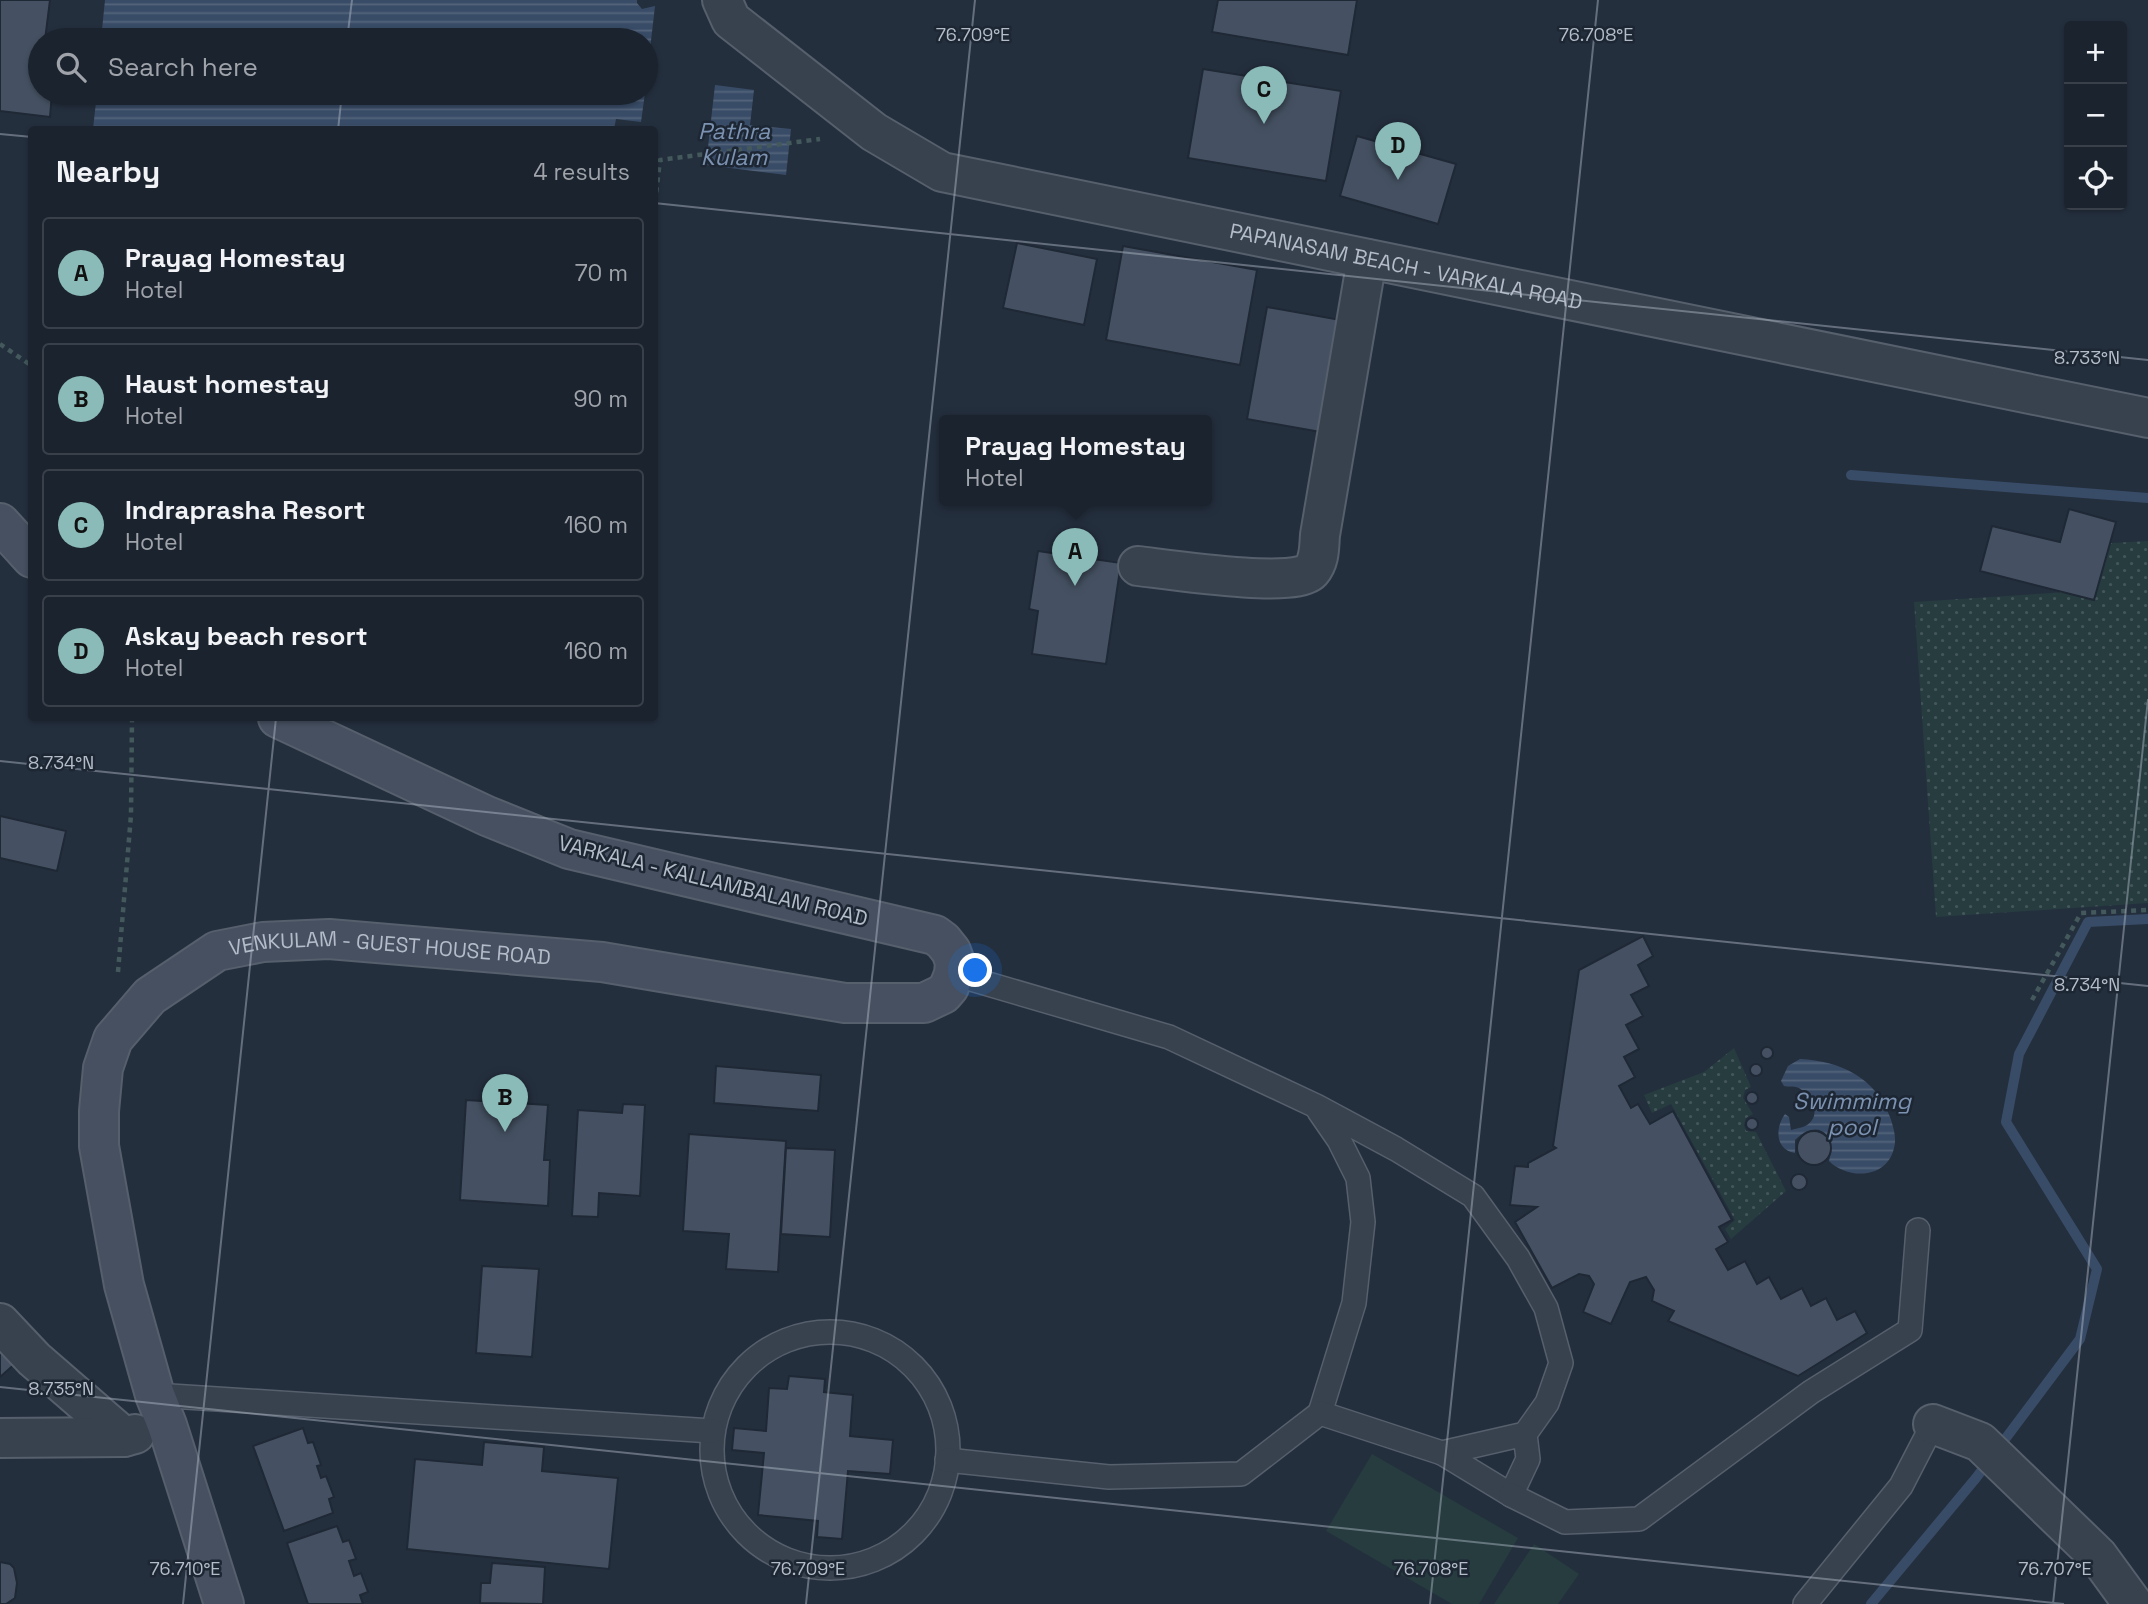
<!DOCTYPE html>
<html lang="en">
<head>
<meta charset="utf-8">
<style>
	:root { --surface:#1b232e; --page:#282f3a; --text:#f1f3f6; --muted:#a0a4aa; --line:#39404a; --accent:#8bbbb9 }
	body { margin:0; font-family:"Space Grotesk",sans-serif; background:var(--page); color:var(--text) }
	.controls { position:absolute; right:21px; top:21px; display:grid; overflow:hidden; border-radius:7px; box-shadow:0 2px 5px #0004 }
	.controls button { width:63px; height:63px; display:grid; place-items:center; padding:0; border:0; border-bottom:2px solid var(--line); background:var(--surface); color:var(--text); font:35px sans-serif }
	.you { position:absolute; left:976px; top:971px; width:24px; height:24px; margin:-18px; border:5px solid #fff; border-radius:50%; background:#1a73e8; box-shadow:0 0 0 10px #1a73e833 }
	.badge { display:grid; place-items:center; width:46px; height:46px; border-radius:50%; background:var(--accent); color:#111; font-size:23px; font-weight:700 }
	.pin { position:absolute; translate:-50% -58px; filter:drop-shadow(0 2px 4px #0008) }
	.pin::after { content:''; position:absolute; top:37px; width:24px; height:21px; background:inherit; clip-path:polygon(0 0,100% 0,50% 100%) }
	.popup { position:absolute; left:939px; top:415px; width:273px; height:91px; box-sizing:border-box; display:grid; place-content:center; border-radius:7px; background:var(--surface); filter:drop-shadow(0 2px 5px #0005); font-size:23px; white-space:nowrap; color:var(--muted) }
	.popup b { font-size:26px; color:var(--text) }
	.popup::after { content:''; position:absolute; left:50%; top:100%; margin-left:-14px; border:14px solid transparent; border-top-color:var(--surface) }
	.list { margin:0; padding:0; list-style:none }
	h2 { display:flex; justify-content:space-between; align-items:center; height:91px; margin:0; padding:0 28px; font-size:30px }
	h2 small { font-size:23px; font-weight:400; color:var(--muted) }
	.list li { display:grid; grid-template-columns:46px 1fr auto; gap:21px; align-items:center; box-sizing:border-box; height:112px; margin:0 14px 14px; padding:0 14px; border:2px solid var(--line); border-radius:7px }
	.list b { display:block; font-size:26px; white-space:nowrap }
	.list p { margin:0; font-size:23px; white-space:nowrap; color:var(--muted) }
	.list em { font-size:23px; font-style:normal; color:var(--muted) }
	.icon { flex:none; width:38px; height:38px; fill:none; stroke:currentColor; stroke-width:2; stroke-linecap:round; stroke-linejoin:round }
	.map { position:relative; flex:none; width:2148px; height:1604px; overflow:hidden }
	.search { position:absolute; background:var(--surface); box-shadow:0 2px 5px #0004; left:28px; top:28px; width:630px; height:77px; display:flex; align-items:center; gap:18px; box-sizing:border-box; padding:0 24px; border-radius:38px; color:var(--muted); font-size:26px }
	.panel { position:absolute; background:var(--surface); box-shadow:0 2px 5px #0004; left:28px; top:126px; width:630px; height:595px; border-radius:7px }
	.map>svg:first-child { display:block }
	.grass { fill:url(#grass-dots) }
	.garden { fill:#263c3f }
	.water { fill:url(#water-rules) }
	.lines { fill:none; stroke-linecap:round; stroke-linejoin:round }
	.stream { stroke:#394c67; stroke-width:10 }
	.building { fill:#455162; stroke:#1f2835; stroke-width:2 }
	.service-casing { stroke:#565f6c; stroke-width:26 }
	.minor-casing { stroke:#565f6c; stroke-width:42 }
	.tertiary-casing { stroke:#565f6c; stroke-width:42 }
	.secondary-casing { stroke:#565f6c; stroke-width:42 }
	.path { stroke:#44595c; stroke-width:4.5; stroke-dasharray:5 5; stroke-linecap:butt }
	.service { stroke:#38414e; stroke-width:23 }
	.minor { stroke:#38414e; stroke-width:38 }
	.tertiary { stroke:#38414e; stroke-width:38 }
	.secondary { stroke:#465061; stroke-width:38 }
	.ticks { fill:none; stroke:#b4bcc9; stroke-width:2; stroke-opacity:0.45 }
	.labels { text-anchor:middle; stroke-width:5; stroke-linejoin:round; paint-order:stroke }
	.street-label { font-size:21px; fill:#b4bcc9; stroke:#1d2633 }
	.water-label { font-size:23px; font-style:italic; fill:#7c92b1; stroke:#1d2633 }
	.ticks-label { font-size:18px; text-anchor:middle; fill:#b4bcc9; stroke:#1d2633; stroke-width:5; stroke-linejoin:round; paint-order:stroke }
</style>
</head>
<body>
<div class="map">
<svg width="2148" height="1604" viewBox="0 0 2148 1604">
	<defs>
		<pattern id="grass-dots" width="8" height="8" patternUnits="userSpaceOnUse" patternTransform="scale(1.75)"><rect width="8" height="8" fill="#263c3f"/><path d="M2 2h.1M6 6h.1" fill="none" stroke="#435659" stroke-width="1.8" stroke-linecap="round"/></pattern>
		<pattern id="water-rules" width="6" height="5" patternUnits="userSpaceOnUse" patternTransform="scale(1.75)"><rect width="6" height="5" fill="#394c67"/><path d="M0 2.5h6" fill="none" stroke="#53647b"/></pattern>
	</defs>
	<rect width="100%" height="100%" fill="#242f3e"/>
	<!-- grass -->
	<g class="grass">
		<polygon points="2148,541 2148,903 1936,917 1914,602 2097,590 2094,544"/>
		<polygon points="1734,1048 1751,1087 1745,1090 1743,1098 1753,1114 1746,1118 1744,1125 1746,1131 1756,1132 1786,1191 1731,1239 1725,1229 1735,1220 1671,1104 1652,1113 1644,1095 1704,1072"/>
	</g>
	<!-- garden -->
	<g class="garden">
		<polygon points="1372,1454 1518,1538 1479,1604 1452,1604 1326,1531"/>
		<polygon points="1534,1544 1579,1574 1558,1604 1494,1604"/>
	</g>
	<!-- water -->
	<g class="water">
		<polygon points="105,0 637,0 637,3 642,9 655,6 646,84 646,40 101,40"/>
		<polygon points="715,85 754,90 750,125 791,129 786,175 706,165"/>
		<polygon points="97,93 645,93 641,122 616,119 614,129 93,129"/>
		<path d="M1800,1059C1840,1061 1875,1077 1890,1117C1893,1126 1897,1138 1894,1148C1887,1179 1848,1180 1829,1161C1837,1133 1817,1118 1795,1140V1153C1775,1150 1775,1128 1785,1114L1789,1117L1791,1130C1799,1128 1808,1127 1812,1120C1820,1109 1807,1090 1796,1087C1792,1086 1788,1087 1784,1086L1781,1081L1788,1066Z"/>
	</g>
	<g class="lines">
		<!-- stream -->
		<g class="stream">
			<polyline points="1851,475 2148,498"/>
			<polyline points="1871,1604 1976,1478 2080,1339 2097,1269 2006,1122 2019,1054 2088,922 2148,919"/>
		</g>
	</g>
	<!-- building -->
	<g class="building">
		<polygon points="0,0 50,0 45,40 40,40 38,91 52,93 50,117 0,111"/>
		<polygon points="1218,0 1357,0 1348,55 1212,32"/>
		<polygon points="1203,69 1341,91 1326,181 1188,158"/>
		<polygon points="1357,136 1456,164 1438,224 1340,196"/>
		<polygon points="1017,243 1097,259 1084,325 1003,308"/>
		<polygon points="1123,246 1257,270 1240,365 1106,340"/>
		<polygon points="1267,307 1352,322 1332,434 1247,419"/>
		<polygon points="2069,509 2116,522 2094,600 1980,571 1992,526 2060,542"/>
		<polygon points="1038,551 1121,563 1106,664 1032,654 1038,611 1029,609"/>
		<polygon points="0,816 66,831 57,871 0,858"/>
		<polygon points="1643,936 1653,956 1638,965 1649,986 1631,995 1643,1016 1626,1025 1639,1049 1624,1057 1635,1077 1619,1086 1631,1108 1638,1104 1650,1124 1673,1111 1732,1220 1719,1227 1728,1242 1716,1249 1728,1270 1745,1261 1757,1284 1769,1277 1781,1299 1802,1288 1811,1306 1826,1298 1837,1320 1855,1311 1867,1333 1798,1376 1668,1321 1674,1311 1652,1301 1654,1290 1646,1277 1630,1282 1611,1324 1583,1312 1594,1284 1589,1276 1579,1274 1552,1288 1515,1222 1537,1207 1510,1205 1515,1166 1528,1167 1528,1163 1556,1148 1553,1146 1579,970"/>
		<circle cx="1767" cy="1053" r="6"/>
		<circle cx="1756" cy="1070" r="6"/>
		<polygon points="716,1066 821,1075 818,1111 714,1103"/>
		<circle cx="1752" cy="1098" r="6"/>
		<polygon points="466,1100 548,1105 544,1160 550,1160 548,1206 460,1200"/>
		<polygon points="623,1104 645,1105 640,1196 599,1193 598,1217 572,1216 578,1110 622,1113"/>
		<circle cx="1752" cy="1124" r="6"/>
		<circle cx="1814" cy="1148" r="17"/>
		<polygon points="689,1134 786,1141 778,1272 726,1269 729,1234 683,1231"/>
		<polygon points="786,1148 835,1150 830,1237 781,1234"/>
		<circle cx="1799" cy="1182" r="8"/>
		<polygon points="482,1266 539,1269 532,1357 476,1353"/>
		<polygon points="0,1341 18,1361 0,1377"/>
		<polygon points="789,1376 825,1379 824,1392 853,1395 850,1436 893,1440 890,1474 848,1471 842,1539 817,1537 818,1521 758,1515 764,1453 732,1450 734,1428 766,1431 769,1388 787,1389"/>
		<polygon points="303,1428 308,1443 313,1442 321,1465 317,1466 321,1478 326,1476 334,1497 329,1499 333,1513 284,1531 253,1446"/>
		<polygon points="484,1442 544,1447 542,1471 618,1478 609,1569 407,1549 415,1459 482,1465"/>
		<polygon points="337,1526 343,1542 349,1540 356,1559 349,1561 354,1576 361,1573 368,1592 360,1595 363,1604 308,1604 287,1543"/>
		<polygon points="0,1562 10,1564 14,1568 17,1583 15,1598 6,1604 0,1604"/>
		<polygon points="492,1563 545,1567 543,1604 480,1603 481,1583 490,1583"/>
	</g>
	<g class="lines">
		<!-- service casing -->
		<g class="service-casing">
			<g id="service">
				<polyline points="954,974 1169,1037 1316,1106 1396,1149 1473,1196 1518,1258 1546,1308 1561,1363 1547,1403 1525,1434 1442,1453 1511,1495 1528,1459 1525,1434"/>
				<polyline points="1319,1111 1339,1140 1358,1178 1363,1222 1354,1303 1320,1413"/>
				<circle cx="830" cy="1450" r="118"/>
				<polyline points="155,1395 712,1431"/>
				<polyline points="947,1460 1109,1477 1241,1474 1320,1413 1442,1453"/>
				<polyline points="1511,1495 1565,1522 1639,1519 1811,1392 1910,1330 1918,1230"/>
				<polyline points="1805,1604 1901,1486 1933,1424"/>
			</g>
		</g>
		<!-- minor casing -->
		<g class="minor-casing">
			<g id="minor">
				<path d="M1138,566C1165,569 1295,589 1311,571C1320,561 1319,547 1320,535L1367,259"/>
				<polyline points="0,1323 34,1359 124,1437"/>
				<polyline points="1933,1424 1980,1442 2098,1556 2133,1604"/>
				<polyline points="0,1438 124,1437 135,1434"/>
			</g>
		</g>
		<!-- tertiary casing -->
		<g class="tertiary-casing">
			<g id="tertiary">
				<path id="s1" d="M722,0L731,20L874,132L942,172L2148,418"/>
			</g>
		</g>
		<!-- secondary casing -->
		<g class="secondary-casing">
			<g id="secondary">
				<polyline points="0,523 32,558"/>
				<path id="s2" d="M224,1604L167,1425L155,1395L124,1285L99,1146V1111L103,1068L113,1039L150,996L217,951L263,942L329,939L602,962L845,1003H924L943,994L949,987L954,974L955,962L951,951L943,941L935,935L569,849L487,816L278,718"/>
			</g>
		</g>
		<!-- path -->
		<g class="path">
			<polyline points="654,212 660,160 820,139"/>
			<polyline points="0,344 32,366"/>
			<polyline points="118,972 131,815 132,718"/>
			<polyline points="2032,1000 2081,913 2148,910"/>
		</g>
		<!-- service -->
		<use href="#service" class="service"/>
		<!-- minor -->
		<use href="#minor" class="minor"/>
		<!-- tertiary -->
		<use href="#tertiary" class="tertiary"/>
		<!-- secondary -->
		<use href="#secondary" class="secondary"/>
	</g>
	<!-- ticks -->
	<path class="ticks" d="M347,40L352,0M338,130L342,93M0,134L32,137M654,203L2148,360M0,761L2148,986M0,1387L2064,1604M183,1604L276,718M806,1604L975,0M1430,1604L1598,0M2053,1604L2148,699"/>
	<g class="labels">
		<!-- street labels -->
		<g class="street-label">
			<text dy="7" stroke="none"><textPath href="#s1" startOffset="756">PAPANASAM BEACH - VARKALA ROAD</textPath></text>
			<text transform="translate(713 881) rotate(14)" y="7">VARKALA - KALLAMBALAM ROAD</text>
			<text dy="7" stroke="none"><textPath href="#s2" startOffset="896">VENKULAM - GUEST HOUSE ROAD</textPath></text>
		</g>
		<!-- water labels -->
		<g class="water-label">
			<text x="734" y="139">Pathra<tspan x="734" dy="26">Kulam</tspan></text>
			<text x="1852" y="1109">Swimmimg<tspan x="1852" dy="26">pool</tspan></text>
		</g>
	</g>
	<g class="ticks-label">
		<text x="973" y="41">76.709°E</text>
		<text x="1596" y="41">76.708°E</text>
		<text x="2087" y="364">8.733°N</text>
		<text x="61" y="769">8.734°N</text>
		<text x="2087" y="991">8.734°N</text>
		<text x="61" y="1395">8.735°N</text>
		<text x="185" y="1575">76.710°E</text>
		<text x="808" y="1575">76.709°E</text>
		<text x="1431" y="1575">76.708°E</text>
		<text x="2055" y="1575">76.707°E</text>
	</g>
</svg>
<div class="controls">
<button>+</button>
<button>−</button>
<button><svg class="icon" aria-label="locate" viewBox="0 0 24 24"><circle cx="12" cy="12" r="6"/><path d="M12 2v4M12 18v4M2 12h4M18 12h4"/></svg></button>
</div>
<div class="you"></div>
<div class="pin badge" style="left:1075px;top:586px">A</div>
<div class="popup"><b>Prayag Homestay</b>Hotel</div>
<div class="pin badge" style="left:505px;top:1132px">B</div>
<div class="pin badge" style="left:1264px;top:124px">C</div>
<div class="pin badge" style="left:1398px;top:180px">D</div>
<div class="search"><svg class="icon" aria-label="search" viewBox="0 0 24 24"><circle cx="10" cy="10" r="6"/><path d="M15 15l6 6"/></svg>Search here</div>
<section class="panel">
<h2>Nearby<small>4 results</small></h2>
<ul class="list">
<li><span class="badge">A</span><div><b>Prayag Homestay</b><p>Hotel</p></div><em>70 m</em></li>
<li><span class="badge">B</span><div><b>Haust homestay</b><p>Hotel</p></div><em>90 m</em></li>
<li><span class="badge">C</span><div><b>Indraprasha Resort</b><p>Hotel</p></div><em>160 m</em></li>
<li><span class="badge">D</span><div><b>Askay beach resort</b><p>Hotel</p></div><em>160 m</em></li>
</ul>
</section>
</div>
</body>
</html>
